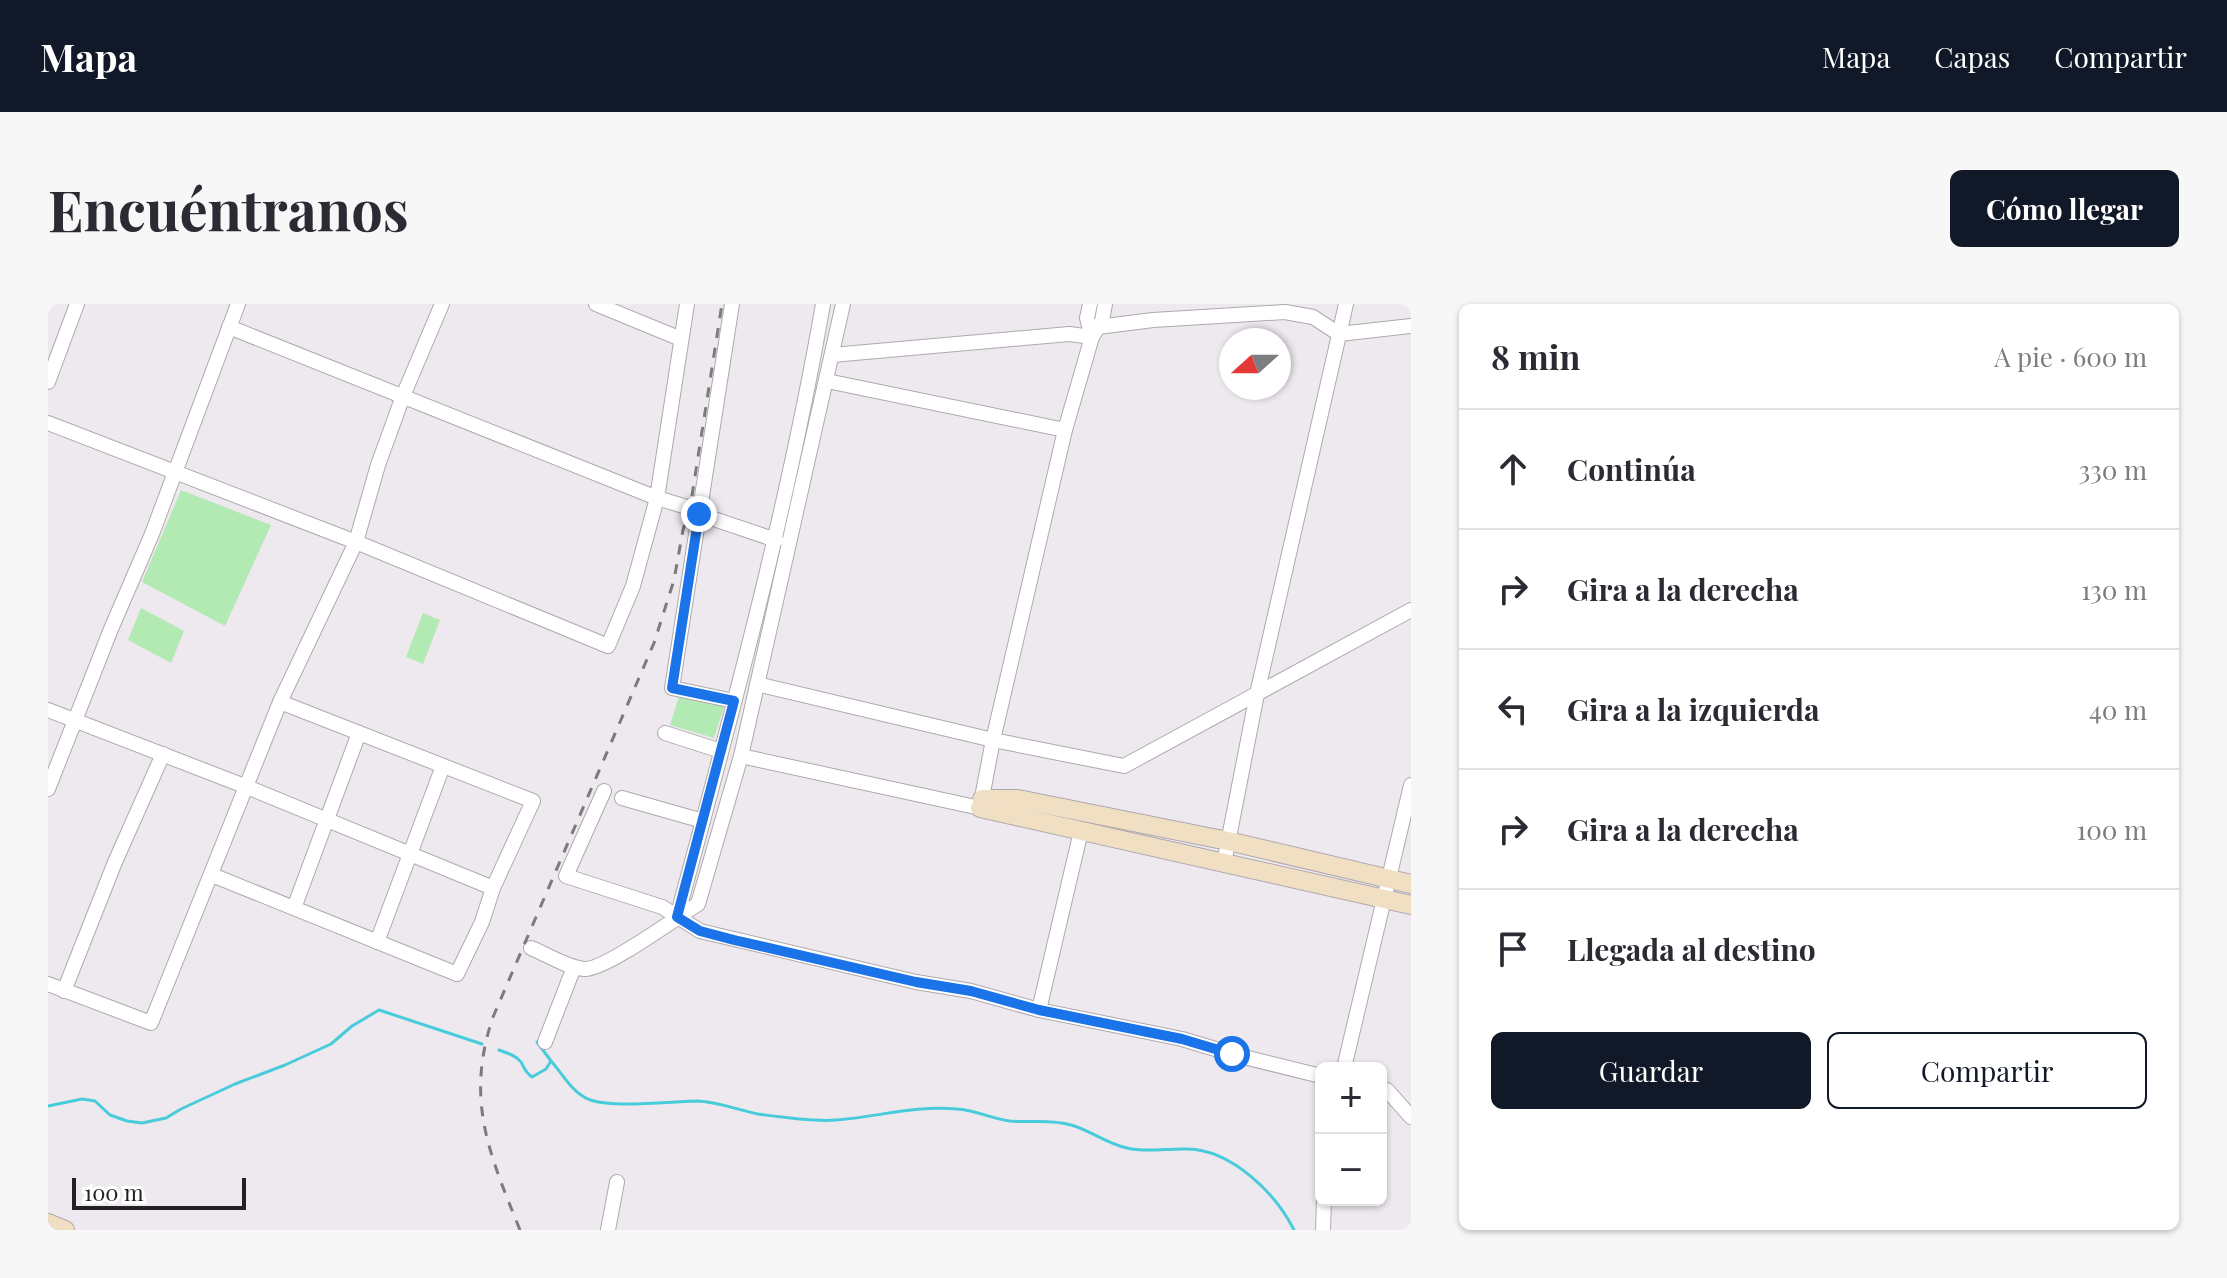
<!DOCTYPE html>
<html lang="es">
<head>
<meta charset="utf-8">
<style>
	:root { --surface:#fff; --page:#f7f7f7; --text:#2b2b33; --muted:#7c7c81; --line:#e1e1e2; --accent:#111827 }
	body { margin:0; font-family:"Playfair Display",serif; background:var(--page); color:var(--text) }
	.controls { position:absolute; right:24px; bottom:24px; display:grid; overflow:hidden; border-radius:12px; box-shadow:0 2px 6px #0004 }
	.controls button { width:72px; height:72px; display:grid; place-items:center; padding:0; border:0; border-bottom:2px solid var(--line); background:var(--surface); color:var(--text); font:40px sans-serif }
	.compass { position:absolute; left:1171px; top:24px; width:72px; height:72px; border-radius:50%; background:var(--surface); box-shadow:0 2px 6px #0004; rotate:249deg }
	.scale { position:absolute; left:24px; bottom:20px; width:174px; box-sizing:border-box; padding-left:8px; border:4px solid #232123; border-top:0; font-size:22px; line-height:28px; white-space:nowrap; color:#232123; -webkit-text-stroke:6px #fff; paint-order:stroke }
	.stop { position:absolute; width:24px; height:24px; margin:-18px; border:6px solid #1a73e8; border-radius:50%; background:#fff }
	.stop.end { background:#1a73e8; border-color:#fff; box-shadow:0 2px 8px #0008 }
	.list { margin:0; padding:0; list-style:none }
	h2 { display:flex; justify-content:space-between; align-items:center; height:104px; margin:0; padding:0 32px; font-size:34px }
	h2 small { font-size:26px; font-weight:400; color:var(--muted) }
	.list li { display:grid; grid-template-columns:52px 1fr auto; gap:24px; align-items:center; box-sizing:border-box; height:120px; padding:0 32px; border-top:2px solid var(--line) }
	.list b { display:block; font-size:30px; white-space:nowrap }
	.list em { font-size:26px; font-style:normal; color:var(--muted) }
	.actions { display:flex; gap:16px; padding:24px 32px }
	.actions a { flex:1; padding:18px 0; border:2px solid var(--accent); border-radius:12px; text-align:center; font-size:28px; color:var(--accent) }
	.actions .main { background:var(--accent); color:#fff }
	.icon { flex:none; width:44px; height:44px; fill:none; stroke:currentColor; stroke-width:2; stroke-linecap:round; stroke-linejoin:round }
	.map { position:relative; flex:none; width:1363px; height:926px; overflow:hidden; border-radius:12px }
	header { display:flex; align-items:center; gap:48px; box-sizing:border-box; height:112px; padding:0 40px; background:var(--accent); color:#fff }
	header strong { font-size:38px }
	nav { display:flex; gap:44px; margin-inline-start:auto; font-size:28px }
	.intro { display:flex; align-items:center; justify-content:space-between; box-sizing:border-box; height:192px; padding:0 48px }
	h1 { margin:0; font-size:56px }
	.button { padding:20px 36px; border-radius:12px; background:var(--accent); color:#fff; font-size:28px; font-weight:700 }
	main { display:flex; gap:48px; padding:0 48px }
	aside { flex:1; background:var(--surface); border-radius:12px; box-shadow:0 2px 6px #0004 }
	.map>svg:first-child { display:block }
	.green { fill:#b3e9b3 }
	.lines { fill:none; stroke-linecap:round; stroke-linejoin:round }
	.stream { stroke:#48ccdc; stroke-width:3 }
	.street-casing { stroke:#aea9ae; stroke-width:16 }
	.secondary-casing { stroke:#aea9ae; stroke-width:20 }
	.street { stroke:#fff; stroke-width:14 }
	.secondary { stroke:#f1dfc4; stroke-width:18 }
	.rail { stroke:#7d797d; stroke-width:3; stroke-dasharray:10 10; stroke-linecap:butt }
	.route { stroke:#1a73e8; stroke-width:10 }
</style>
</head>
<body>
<header>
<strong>Mapa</strong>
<nav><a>Mapa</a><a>Capas</a><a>Compartir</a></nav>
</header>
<div class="intro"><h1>Encuéntranos</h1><a class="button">Cómo llegar</a></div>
<main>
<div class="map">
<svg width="1363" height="926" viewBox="0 0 1363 926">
	<rect width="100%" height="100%" fill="#eee9ef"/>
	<!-- green -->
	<g class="green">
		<polygon points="133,186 223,221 177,322 94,278"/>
		<polygon points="93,304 136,327 123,359 80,336"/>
		<polygon points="375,309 392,316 375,360 358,353"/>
		<polygon points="632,389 676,403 666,434 622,421"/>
	</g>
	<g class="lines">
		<!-- stream -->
		<g class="stream">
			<polyline points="489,738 503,757"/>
			<path d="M451,746C459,749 468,751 473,758C477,765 477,768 484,773L498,765L503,757C514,769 522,785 536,793C556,806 624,797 650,797C671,798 690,806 710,810C731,813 767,818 788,816C829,813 868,801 909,805C927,806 945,815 962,817C983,819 1003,815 1023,821C1042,826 1059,840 1079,844C1099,849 1119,844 1140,845C1183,846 1227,888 1246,926"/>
			<polyline points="0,802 34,795 47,797 62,811 79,817 94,819 118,814 133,805 187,780 237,761 283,740 304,722 331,706 434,740"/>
		</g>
		<!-- street casing -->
		<g class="street-casing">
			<g id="street">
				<polyline points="548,0 633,35"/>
				<polyline points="684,0 624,384 686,397"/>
				<polyline points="181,23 609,194 642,204 651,210 728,236"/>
				<polyline points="1050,23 1105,16 1237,8 1265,13 1291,30 1363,22"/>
				<polyline points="784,51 1021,30 1044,33 1039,14 1042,0"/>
				<polyline points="779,77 1017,126"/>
				<polyline points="0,78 29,0"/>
				<polyline points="0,119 308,238 560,342 585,282 609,194 639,0"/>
				<polyline points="709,380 945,436 1076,462 1363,306"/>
				<polyline points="0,406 199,483 445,584"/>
				<polyline points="617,429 673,447"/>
				<polyline points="693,452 932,504 945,436 1017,126 1044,33 1054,17 1057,0"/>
				<polyline points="0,485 63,325 104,230 190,0"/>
				<polyline points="556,487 518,572 614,603 652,627 868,678 923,687 991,706 1134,735 1184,750 1273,772"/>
				<polyline points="574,494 655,517"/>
				<polyline points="1176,559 1209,390 1298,0"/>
				<polyline points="164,571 409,670 434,618 445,584 485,497 232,398"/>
				<polyline points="246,604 311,429"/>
				<path d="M629,613C684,410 739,207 775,0"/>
				<polyline points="329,638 395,462"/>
				<path d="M483,644C500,651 518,663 536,665C556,667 629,613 650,600L693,452L795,0"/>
				<polyline points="0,680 103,719 232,398 308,238 330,161 355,92 394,0"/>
				<polyline points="16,687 67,558 115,450"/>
				<polyline points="991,706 1033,527"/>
				<polyline points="497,738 526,663"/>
				<polyline points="1296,764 1363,481"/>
				<polyline points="1339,786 1363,813"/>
				<polyline points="560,926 569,878"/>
				<polyline points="1275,926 1276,896"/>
			</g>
		</g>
		<!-- secondary casing -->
		<g class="secondary-casing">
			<g id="secondary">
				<polyline points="934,495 970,495 1180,537 1363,580"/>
				<polyline points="932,504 1363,601"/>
				<polyline points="0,919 17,926"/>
			</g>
		</g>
		<!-- street -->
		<use href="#street" class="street"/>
		<!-- secondary -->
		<use href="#secondary" class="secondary"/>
		<!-- rail -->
		<path class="rail" d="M472,926C441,849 417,796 445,713L606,339L626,276L635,226L642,204L674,0"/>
	</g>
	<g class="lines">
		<!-- route -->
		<polyline class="route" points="651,210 624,384 686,397 629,613 652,627 686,636 868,678 923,687 991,706 1134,735 1184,750"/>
	</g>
</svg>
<div class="controls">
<button>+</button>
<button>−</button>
</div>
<svg class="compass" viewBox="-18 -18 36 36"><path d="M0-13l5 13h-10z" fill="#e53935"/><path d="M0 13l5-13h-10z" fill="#7c7c81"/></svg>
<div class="scale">100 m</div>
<div class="stop" style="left:1184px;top:750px"></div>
<div class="stop end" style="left:651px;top:210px"></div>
</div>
<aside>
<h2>8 min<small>A pie · 600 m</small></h2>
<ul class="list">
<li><svg class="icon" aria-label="ahead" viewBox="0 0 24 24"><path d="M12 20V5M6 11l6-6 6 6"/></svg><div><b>Continúa</b></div><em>330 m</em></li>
<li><svg class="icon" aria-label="right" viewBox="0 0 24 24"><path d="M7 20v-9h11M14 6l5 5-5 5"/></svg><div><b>Gira a la derecha</b></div><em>130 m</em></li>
<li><svg class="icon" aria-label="left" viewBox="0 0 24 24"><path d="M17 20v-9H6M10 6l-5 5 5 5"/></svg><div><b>Gira a la izquierda</b></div><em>40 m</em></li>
<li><svg class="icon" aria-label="right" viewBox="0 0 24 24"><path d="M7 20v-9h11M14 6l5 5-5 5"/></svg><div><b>Gira a la derecha</b></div><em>100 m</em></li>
<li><svg class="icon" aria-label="arrive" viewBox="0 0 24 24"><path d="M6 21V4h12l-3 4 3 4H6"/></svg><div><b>Llegada al destino</b></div></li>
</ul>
<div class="actions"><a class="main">Guardar</a><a>Compartir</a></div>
</aside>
</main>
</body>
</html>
